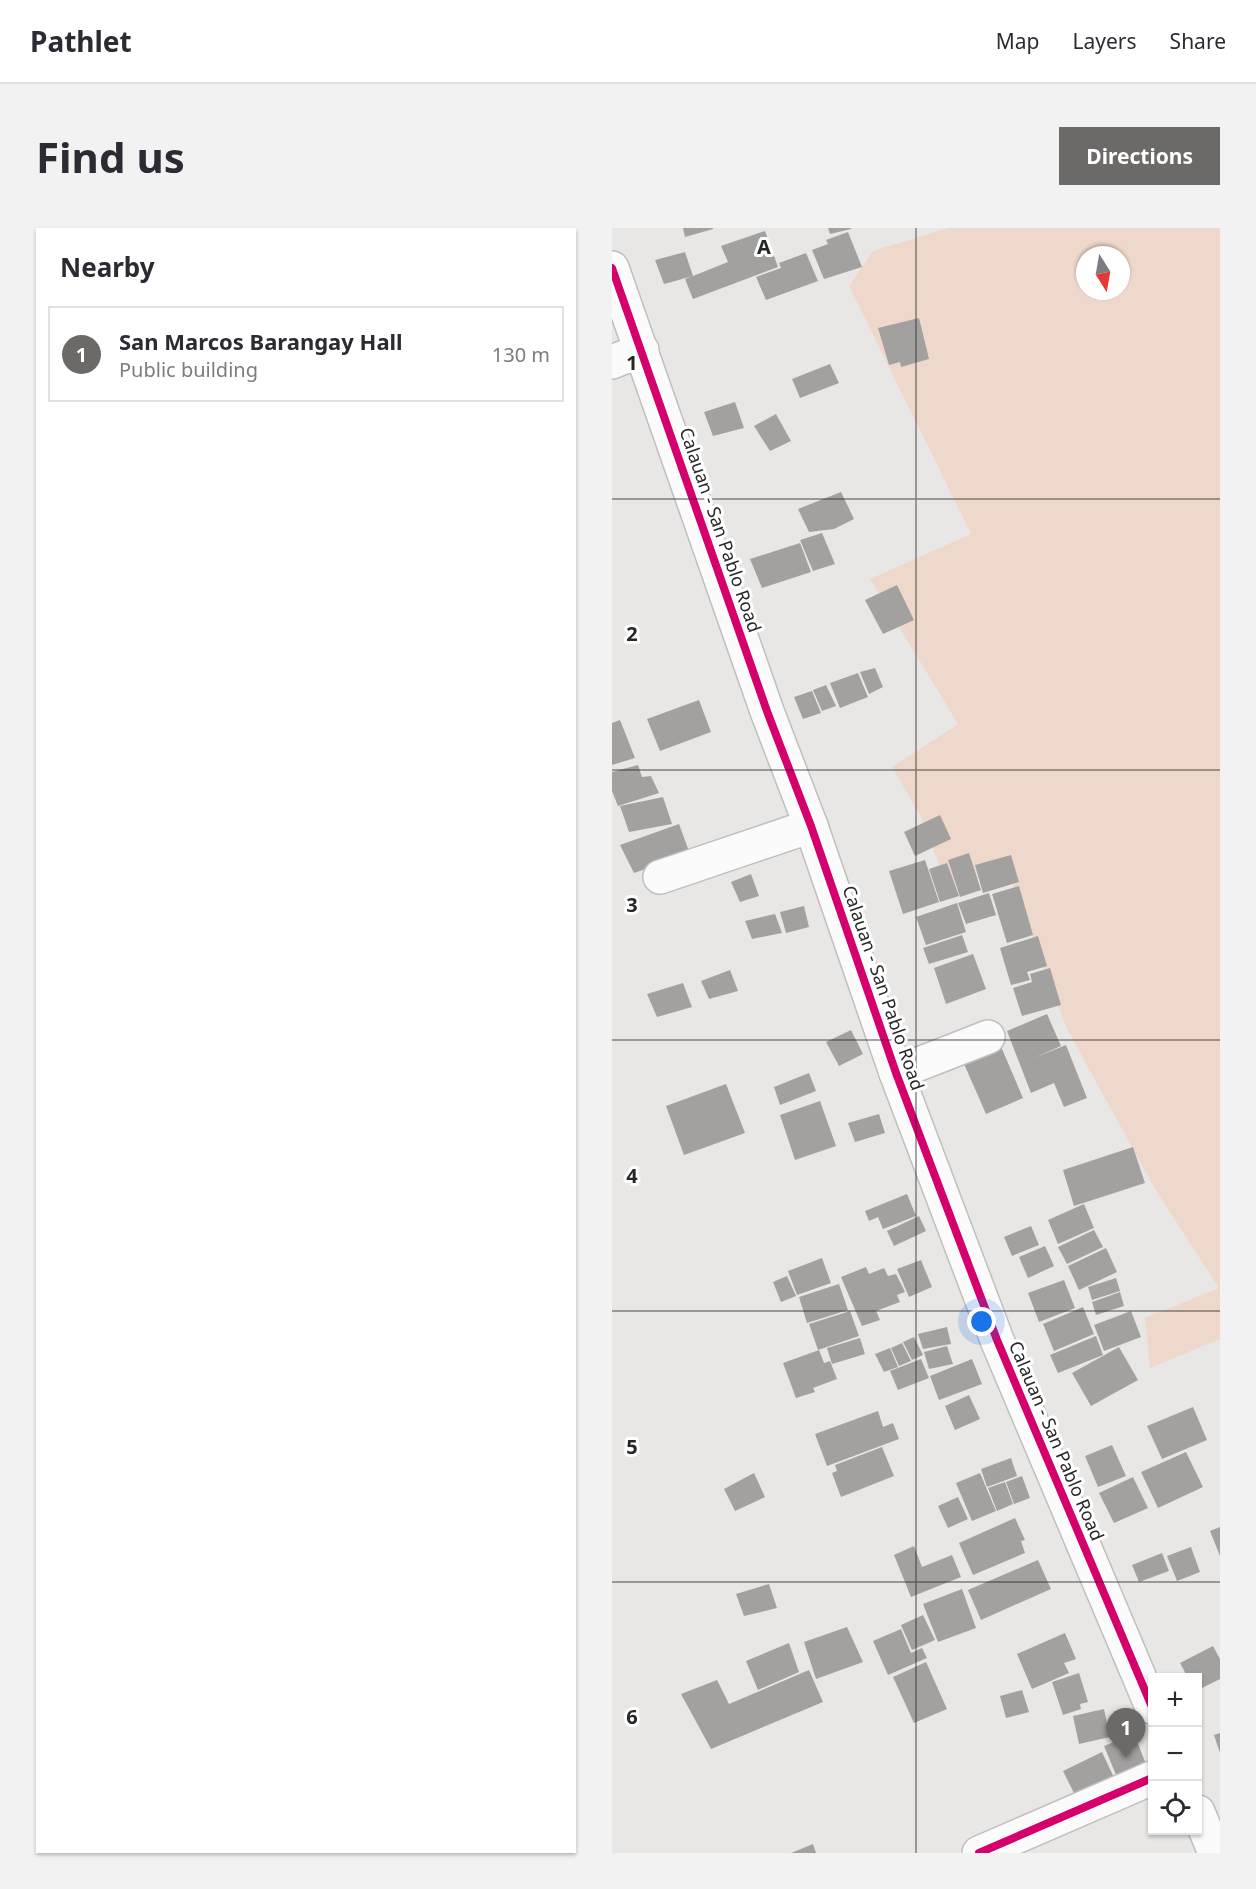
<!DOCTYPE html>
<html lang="en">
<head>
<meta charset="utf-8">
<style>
	:root { --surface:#fff; --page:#f2f2f3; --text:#2b2b33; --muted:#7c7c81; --line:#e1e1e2; --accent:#6c6a69 }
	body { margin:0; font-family:"Noto Sans",sans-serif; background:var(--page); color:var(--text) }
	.controls { position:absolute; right:18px; bottom:18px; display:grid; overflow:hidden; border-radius:0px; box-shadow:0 2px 4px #0004 }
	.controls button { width:54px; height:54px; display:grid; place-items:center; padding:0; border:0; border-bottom:2px solid var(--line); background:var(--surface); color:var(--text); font:30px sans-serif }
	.compass { position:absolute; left:464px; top:18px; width:54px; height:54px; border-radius:50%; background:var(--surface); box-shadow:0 2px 4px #0004; rotate:169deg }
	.you { position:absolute; left:370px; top:1094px; width:21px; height:21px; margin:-15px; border:4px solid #fff; border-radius:50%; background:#1a73e8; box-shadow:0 0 0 9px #1a73e833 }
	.badge { display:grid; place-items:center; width:39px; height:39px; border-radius:50%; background:var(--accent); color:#fff; font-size:20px; font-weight:700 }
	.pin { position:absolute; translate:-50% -50px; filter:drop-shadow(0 2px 3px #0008) }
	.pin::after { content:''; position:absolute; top:32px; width:21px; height:18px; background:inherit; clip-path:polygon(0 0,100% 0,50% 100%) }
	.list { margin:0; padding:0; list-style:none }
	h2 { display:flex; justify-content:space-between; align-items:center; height:78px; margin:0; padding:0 24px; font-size:26px }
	h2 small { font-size:20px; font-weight:400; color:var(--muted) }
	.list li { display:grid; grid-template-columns:39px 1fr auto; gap:18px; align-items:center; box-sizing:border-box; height:96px; margin:0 12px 12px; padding:0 12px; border:2px solid var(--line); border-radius:0px }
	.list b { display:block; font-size:22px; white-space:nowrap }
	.list p { margin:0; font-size:20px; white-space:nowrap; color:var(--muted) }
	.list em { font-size:20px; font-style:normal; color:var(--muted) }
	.icon { flex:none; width:33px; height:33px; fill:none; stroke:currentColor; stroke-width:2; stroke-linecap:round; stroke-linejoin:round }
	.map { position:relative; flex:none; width:608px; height:1625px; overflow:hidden; border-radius:0px }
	header { display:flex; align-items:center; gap:36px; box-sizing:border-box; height:84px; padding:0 30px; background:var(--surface); border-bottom:2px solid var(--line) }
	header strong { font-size:28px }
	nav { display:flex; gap:33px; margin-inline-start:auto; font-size:21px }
	.intro { display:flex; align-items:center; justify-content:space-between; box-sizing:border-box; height:144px; padding:0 36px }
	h1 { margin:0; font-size:42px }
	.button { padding:15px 27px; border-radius:0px; background:var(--accent); color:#fff; font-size:21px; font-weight:700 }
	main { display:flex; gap:36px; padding:0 36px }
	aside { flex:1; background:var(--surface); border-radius:0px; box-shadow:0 2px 4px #0004 }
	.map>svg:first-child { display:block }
	.green { fill:#eed8cc; fill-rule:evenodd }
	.building { fill:#a3a19f }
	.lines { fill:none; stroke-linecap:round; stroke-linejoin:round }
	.minor-casing { stroke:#c1bfbd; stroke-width:36 }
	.major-casing { stroke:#c1bfbd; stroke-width:36 }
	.minor { stroke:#fcfbfb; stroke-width:33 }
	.major { stroke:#fcfbfb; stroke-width:33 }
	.cycleway-casing { stroke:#fff; stroke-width:11 }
	.cycleway { stroke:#d6006c; stroke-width:8 }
	.grid { fill:none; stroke:#292726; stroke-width:1.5; stroke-opacity:0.55 }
	.labels { text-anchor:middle; stroke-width:6; stroke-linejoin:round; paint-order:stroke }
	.street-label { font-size:18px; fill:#292726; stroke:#fff }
	.grid-label { font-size:20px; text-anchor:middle; font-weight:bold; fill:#292726; stroke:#fff; stroke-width:6; stroke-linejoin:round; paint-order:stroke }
</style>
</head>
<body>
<header>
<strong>Pathlet</strong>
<nav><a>Map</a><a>Layers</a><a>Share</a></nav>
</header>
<div class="intro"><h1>Find us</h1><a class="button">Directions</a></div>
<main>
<aside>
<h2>Nearby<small></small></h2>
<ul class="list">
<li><span class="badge">1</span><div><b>San Marcos Barangay Hall</b><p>Public building</p></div><em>130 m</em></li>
</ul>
</aside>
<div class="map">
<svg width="608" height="1625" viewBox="0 0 608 1625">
	<rect width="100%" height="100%" fill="#e9e7e5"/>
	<!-- green -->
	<path class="green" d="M336,0H608V1111L538,1140L533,1090L607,1060L543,961L455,801L396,644L335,657L309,589L280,539L346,496L258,351L359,306L237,58L261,23ZM473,27H509V63H473Z"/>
	<!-- building -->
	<g class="building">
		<polygon points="71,0 101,0 101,1 73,9"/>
		<polygon points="216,0 239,0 239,1 218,6"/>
		<polygon points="153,3 166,39 81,71 73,51 81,48 52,56 43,32 73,24 81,48 116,34 109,18"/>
		<polygon points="236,4 250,39 212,51 200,22 216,16 214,12"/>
		<polygon points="194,25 206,53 154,72 144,49 169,40 167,35"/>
		<polygon points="307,90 317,131 289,139 288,134 277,137 266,100"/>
		<polygon points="218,136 227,155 188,170 180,151"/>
		<polygon points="123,174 132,200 101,208 92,184"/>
		<polygon points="164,186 179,213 158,223 142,198"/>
		<polygon points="229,264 242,291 222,301 197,304 186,281"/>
		<polygon points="210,305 223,336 201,343 188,312"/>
		<polygon points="188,315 199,344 150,360 138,331"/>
		<polygon points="285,357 302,392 271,406 253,372"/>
		<polygon points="263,440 271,459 257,466 248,444"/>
		<polygon points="246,445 256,469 228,480 218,455"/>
		<polygon points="214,457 224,478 210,483 201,462"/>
		<polygon points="200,463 209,485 191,491 182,469"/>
		<polygon points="87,472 99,504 48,523 35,491"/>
		<polygon points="8,492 23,530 0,537 0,495"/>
		<polygon points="26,537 30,549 39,548 47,565 6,578 0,563 0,544"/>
		<polygon points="51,569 60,596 17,604 8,578"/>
		<polygon points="328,587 339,611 303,628 292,604"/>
		<polygon points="67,596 78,626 22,645 8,617"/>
		<polygon points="357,625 369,662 348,669 336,632"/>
		<polygon points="399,627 407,654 371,665 363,637"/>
		<polygon points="313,632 327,674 291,686 277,643"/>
		<polygon points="335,635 347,668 328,674 317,641"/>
		<polygon points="139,646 147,668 128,674 119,654"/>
		<polygon points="407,658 421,707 395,715 380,666"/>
		<polygon points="377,665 384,687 354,696 346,675"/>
		<polygon points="345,675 354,704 314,717 304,689"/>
		<polygon points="192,678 197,699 174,705 168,684"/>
		<polygon points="163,686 170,705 140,711 133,693"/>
		<polygon points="350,707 356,724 317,736 311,720"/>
		<polygon points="426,708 435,738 415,744 418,752 399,757 388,720"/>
		<polygon points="361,726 374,761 334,776 322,740"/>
		<polygon points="438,740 449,777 410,788 401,760 420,754 418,746"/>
		<polygon points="118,742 126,763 97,771 89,753"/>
		<polygon points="71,755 80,779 45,789 35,766"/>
		<polygon points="435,786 449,818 422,830 454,817 475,870 452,879 442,855 419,865 395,803"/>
		<polygon points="239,802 251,826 227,838 214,814"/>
		<polygon points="387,814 411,870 374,886 349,829"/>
		<polygon points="197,845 204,863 168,877 162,859"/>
		<polygon points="114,856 133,905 72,927 54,878"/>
		<polygon points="208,873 224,918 183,932 168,887"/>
		<polygon points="267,886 273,905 243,914 236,895"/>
		<polygon points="521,919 533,955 462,978 451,942"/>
		<polygon points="295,966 304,988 271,1001 266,989 257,993 253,983"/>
		<polygon points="472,976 482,1000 446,1016 436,992"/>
		<polygon points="307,988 314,1003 282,1018 275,1003"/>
		<polygon points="419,998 427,1017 400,1028 392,1009"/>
		<polygon points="482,1002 491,1019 455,1036 446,1019"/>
		<polygon points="433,1018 442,1038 416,1050 407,1029"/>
		<polygon points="494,1020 505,1044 467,1062 456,1038"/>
		<polygon points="210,1030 219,1055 185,1067 176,1043"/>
		<polygon points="309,1032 320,1059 297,1069 285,1041"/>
		<polygon points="254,1039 257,1046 272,1040 276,1048 284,1046 293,1064 285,1067 288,1074 264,1083 268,1092 250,1098 229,1049"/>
		<polygon points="175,1048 184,1068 169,1074 161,1054"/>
		<polygon points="504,1050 508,1063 480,1072 476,1059"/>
		<polygon points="452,1052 463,1080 427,1094 416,1065"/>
		<polygon points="227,1056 236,1082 195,1095 187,1069"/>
		<polygon points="508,1064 512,1078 484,1087 480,1074"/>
		<polygon points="471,1079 482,1106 442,1123 431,1096"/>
		<polygon points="238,1083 247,1108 206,1122 197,1096"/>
		<polygon points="519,1083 529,1109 492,1123 482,1097"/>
		<polygon points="335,1099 339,1116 311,1121 306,1106"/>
		<polygon points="484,1108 491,1127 446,1145 438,1127"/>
		<polygon points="302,1109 311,1127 300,1132 291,1114"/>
		<polygon points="248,1110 253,1126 220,1136 215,1120"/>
		<polygon points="290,1115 299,1133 287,1138 279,1120"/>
		<polygon points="335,1118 341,1136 317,1141 312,1124"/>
		<polygon points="507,1119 526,1152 479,1178 460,1145"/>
		<polygon points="278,1120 286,1139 272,1144 263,1126"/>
		<polygon points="207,1122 212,1135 218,1133 225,1151 201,1160 203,1164 184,1170 171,1135"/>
		<polygon points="309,1131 317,1150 286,1162 278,1143"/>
		<polygon points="360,1131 370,1156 327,1172 318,1148"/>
		<polygon points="357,1167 368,1191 343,1202 333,1178"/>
		<polygon points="581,1179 595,1212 550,1231 535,1198"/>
		<polygon points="266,1183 271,1199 281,1195 287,1211 215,1238 203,1206"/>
		<polygon points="500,1217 514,1248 486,1259 473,1228"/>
		<polygon points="270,1219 282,1248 229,1269 220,1245 225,1243 223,1237"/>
		<polygon points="574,1224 591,1259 546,1280 529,1244"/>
		<polygon points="399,1230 405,1248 375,1259 369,1241"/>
		<polygon points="142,1245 153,1269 123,1283 112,1261"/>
		<polygon points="368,1245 384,1283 360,1293 344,1255"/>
		<polygon points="410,1248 418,1270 402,1276 394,1254"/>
		<polygon points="521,1249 536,1280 502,1295 487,1265"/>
		<polygon points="393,1254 401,1276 385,1283 376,1260"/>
		<polygon points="346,1269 356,1291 336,1300 326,1278"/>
		<polygon points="403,1290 413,1312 409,1313 413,1325 361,1347 347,1315"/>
		<polygon points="608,1299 608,1328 598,1303"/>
		<polygon points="302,1318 310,1339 340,1327 349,1349 299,1369 282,1327"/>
		<polygon points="579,1319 588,1344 565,1353 555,1328"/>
		<polygon points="550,1325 557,1343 527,1354 520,1337"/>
		<polygon points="426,1332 439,1361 369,1392 356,1362"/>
		<polygon points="157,1356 165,1380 132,1388 124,1366"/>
		<polygon points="350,1361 364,1400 326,1414 311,1376"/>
		<polygon points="311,1387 323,1412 300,1422 289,1397"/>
		<polygon points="235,1399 251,1434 204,1451 192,1414"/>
		<polygon points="289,1401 299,1425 310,1420 315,1430 276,1447 261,1413"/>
		<polygon points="453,1405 464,1431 452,1435 457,1445 420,1461 405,1426"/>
		<polygon points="177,1415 187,1444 146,1462 134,1433"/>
		<polygon points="601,1418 608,1431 608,1451 586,1462 586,1450 576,1450 568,1435"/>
		<polygon points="314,1434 335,1481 302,1495 281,1449"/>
		<polygon points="197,1442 211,1474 99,1521 69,1466 105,1452 117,1476"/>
		<polygon points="467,1445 476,1474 468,1476 469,1481 451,1487 440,1454"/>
		<polygon points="410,1462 417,1484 394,1490 388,1468"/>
		<polygon points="492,1481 498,1509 467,1516 461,1488"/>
		<polygon points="608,1505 608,1525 602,1507"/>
		<polygon points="522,1506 536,1541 507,1554 492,1518"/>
		<polygon points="490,1524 505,1556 466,1573 451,1543"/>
		<polygon points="201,1616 204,1625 179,1625"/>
	</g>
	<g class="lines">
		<!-- minor casing -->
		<g class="minor-casing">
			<g id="minor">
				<polyline points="0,134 30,122"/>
				<polyline points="48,649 199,598"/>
				<polyline points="284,845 376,809"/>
				<polyline points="367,1625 540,1550"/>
			</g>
		</g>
		<!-- major casing -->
		<g class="major-casing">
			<g id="major">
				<polyline points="0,40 156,486 199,598 284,845 385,1112 540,1479"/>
				<polyline points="586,1584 603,1625"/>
			</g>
		</g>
		<!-- minor -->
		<use href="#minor" class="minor"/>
		<!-- major -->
		<use href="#major" class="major"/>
		<!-- cycleway casing -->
		<g class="cycleway-casing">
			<g id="cycleway">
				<polyline points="0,40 156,486 199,598 284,845 385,1112 540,1479"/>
				<polyline points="367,1625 540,1550"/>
			</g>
		</g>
		<!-- cycleway -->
		<use href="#cycleway" class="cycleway"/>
	</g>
	<!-- grid -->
	<path class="grid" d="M304,0V1625M0,271H608M0,542H608M0,812H608M0,1083H608M0,1354H608"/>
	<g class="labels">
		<!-- street labels -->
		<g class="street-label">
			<text transform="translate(108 302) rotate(71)" y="6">Calauan - San Pablo Road</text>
			<text transform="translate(271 760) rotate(71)" y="6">Calauan - San Pablo Road</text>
			<text transform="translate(444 1213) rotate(67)" y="6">Calauan - San Pablo Road</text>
		</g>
	</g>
	<g class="grid-label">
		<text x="152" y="26">A</text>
		<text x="20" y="142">1</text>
		<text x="20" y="413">2</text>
		<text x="20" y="684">3</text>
		<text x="20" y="955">4</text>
		<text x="20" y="1226">5</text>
		<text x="20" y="1496">6</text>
	</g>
</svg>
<div class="controls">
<button>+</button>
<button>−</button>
<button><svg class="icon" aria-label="locate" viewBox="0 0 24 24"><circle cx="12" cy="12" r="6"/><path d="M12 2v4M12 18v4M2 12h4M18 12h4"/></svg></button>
</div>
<svg class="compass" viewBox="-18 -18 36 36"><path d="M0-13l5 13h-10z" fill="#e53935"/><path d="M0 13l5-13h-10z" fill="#7c7c81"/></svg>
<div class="you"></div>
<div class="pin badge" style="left:514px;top:1530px">1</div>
</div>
</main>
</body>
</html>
